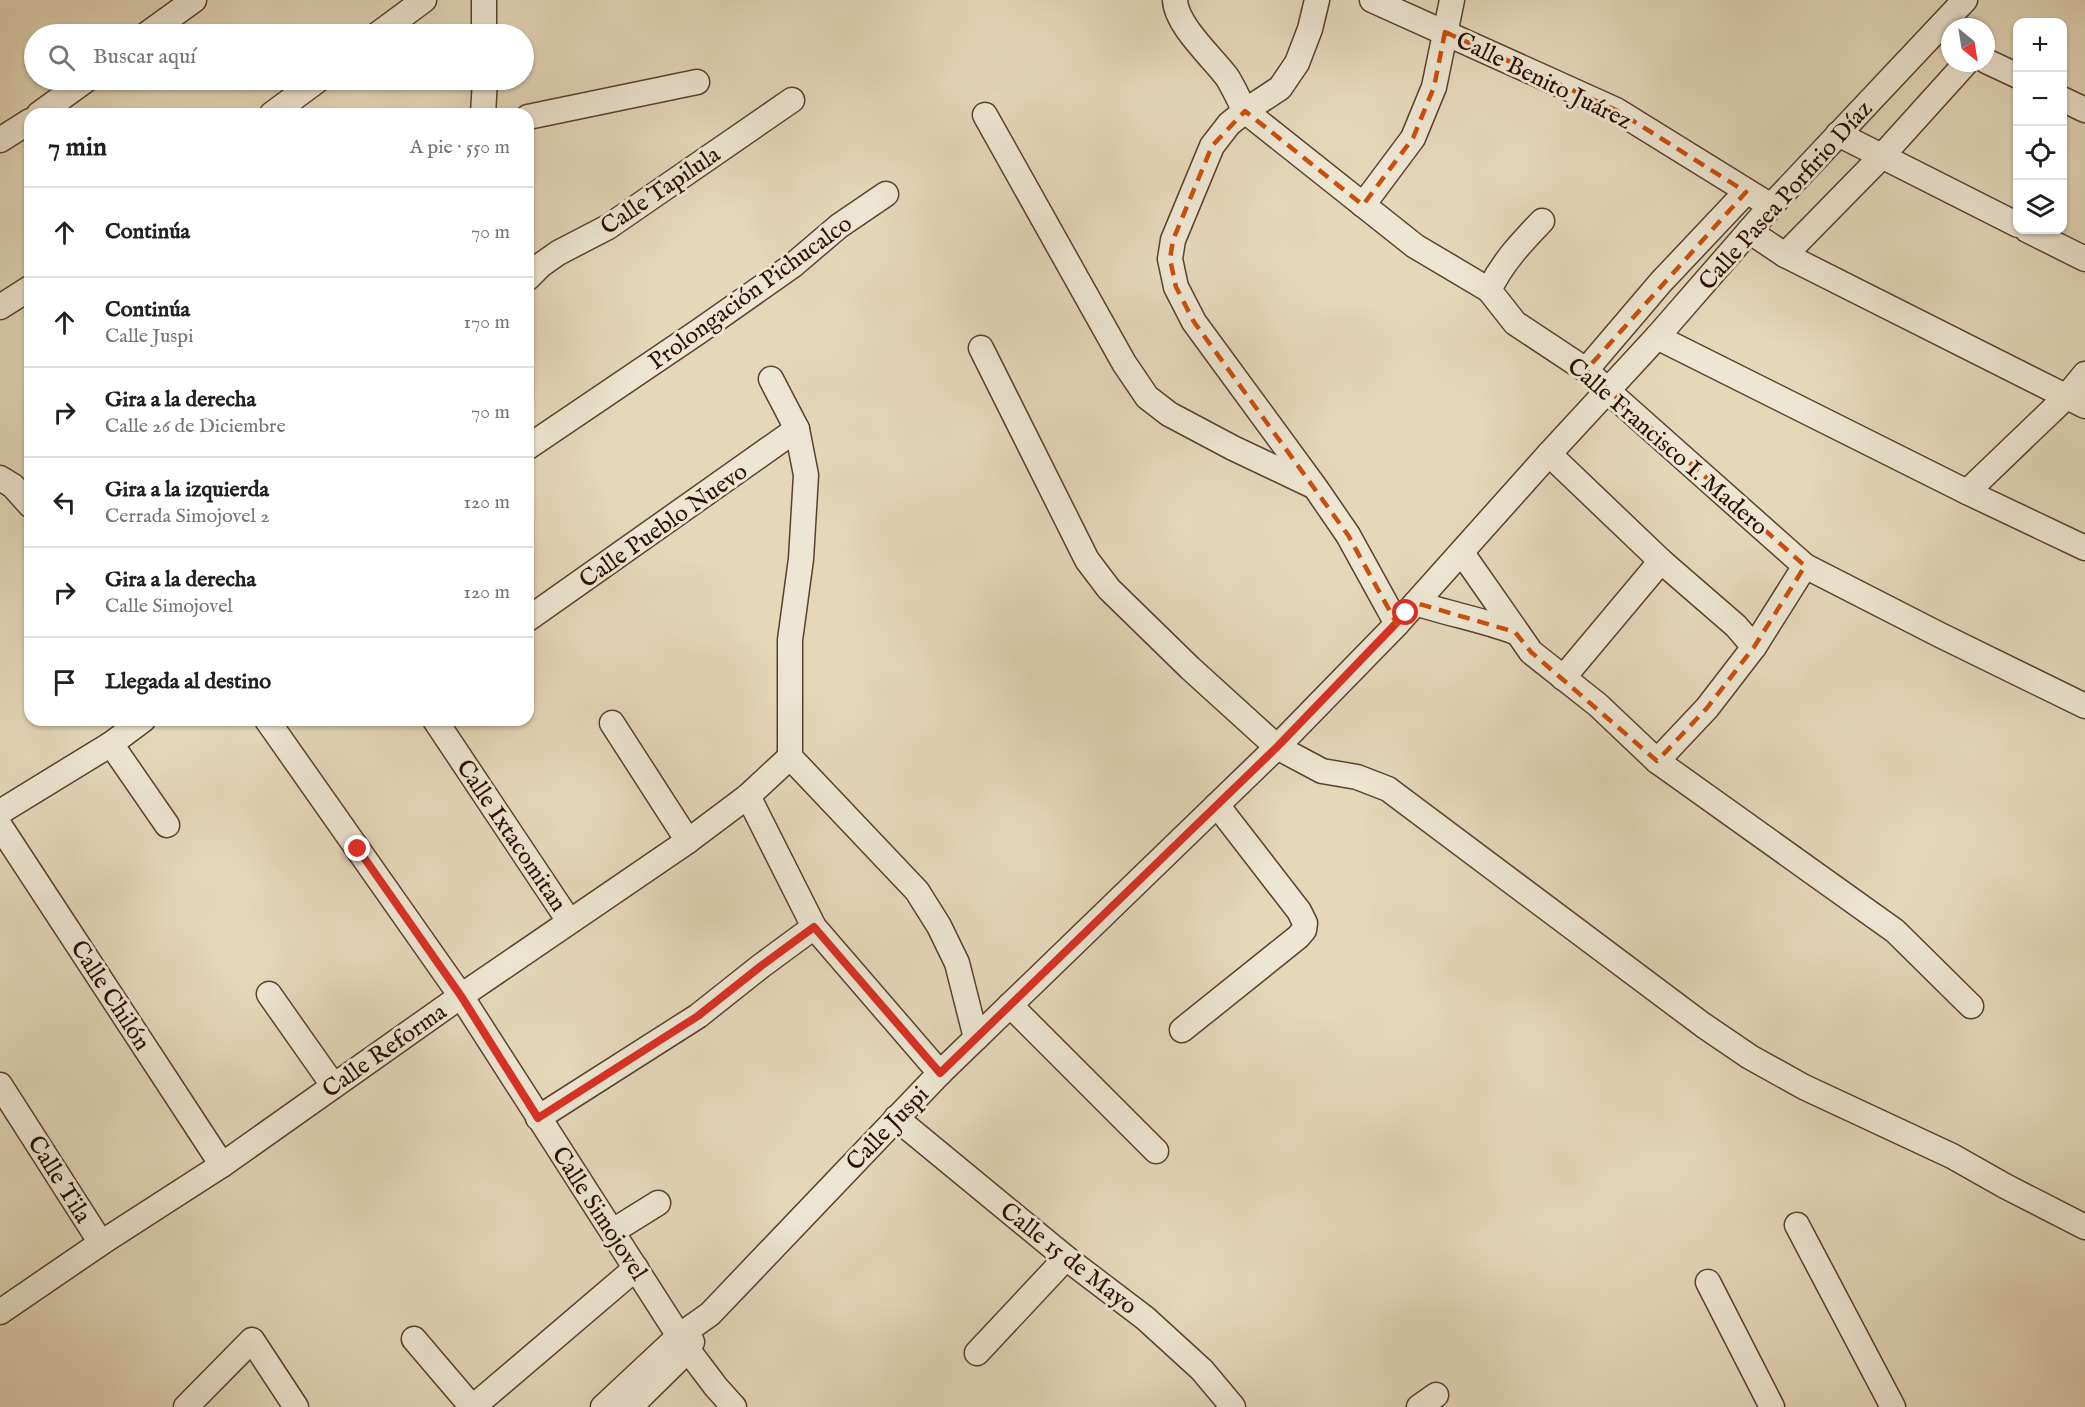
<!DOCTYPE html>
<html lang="es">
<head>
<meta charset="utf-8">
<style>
	:root { --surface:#fff; --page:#f6f6f6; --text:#202124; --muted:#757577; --line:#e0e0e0 }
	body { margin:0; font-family:"IM FELL English",serif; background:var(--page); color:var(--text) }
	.controls { position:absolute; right:18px; top:18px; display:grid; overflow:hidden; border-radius:12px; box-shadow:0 2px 4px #0004 }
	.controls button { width:54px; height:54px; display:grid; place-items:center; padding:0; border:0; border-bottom:2px solid var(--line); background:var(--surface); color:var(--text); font:30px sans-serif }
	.compass { position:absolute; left:1941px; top:18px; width:54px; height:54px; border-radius:50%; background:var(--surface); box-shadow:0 2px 4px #0004; rotate:150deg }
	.stop { position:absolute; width:18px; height:18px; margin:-14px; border:4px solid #d93025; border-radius:50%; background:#fff }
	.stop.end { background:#d93025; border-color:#fff; box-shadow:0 2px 6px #0008 }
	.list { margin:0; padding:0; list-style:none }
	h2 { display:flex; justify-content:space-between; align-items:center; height:78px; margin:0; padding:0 24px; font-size:26px }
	h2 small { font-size:20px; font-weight:400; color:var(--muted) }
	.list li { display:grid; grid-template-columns:39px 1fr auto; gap:18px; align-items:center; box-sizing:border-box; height:90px; padding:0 24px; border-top:2px solid var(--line) }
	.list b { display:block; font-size:22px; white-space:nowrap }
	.list p { margin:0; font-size:20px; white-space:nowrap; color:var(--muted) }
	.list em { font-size:20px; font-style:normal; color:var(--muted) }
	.icon { flex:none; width:33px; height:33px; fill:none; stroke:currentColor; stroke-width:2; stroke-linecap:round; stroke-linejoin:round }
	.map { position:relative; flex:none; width:2085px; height:1407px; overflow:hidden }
	.search { position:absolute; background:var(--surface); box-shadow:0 2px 4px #0004; left:24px; top:24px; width:510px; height:66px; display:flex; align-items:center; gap:15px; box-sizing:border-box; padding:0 21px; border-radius:33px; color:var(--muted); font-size:22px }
	.panel { position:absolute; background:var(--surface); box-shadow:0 2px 4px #0004; left:24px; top:108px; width:510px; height:618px; border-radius:18px }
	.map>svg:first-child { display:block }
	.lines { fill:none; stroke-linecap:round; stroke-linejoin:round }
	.minor-casing { stroke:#59412e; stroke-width:27 }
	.minor { stroke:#ede6d2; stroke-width:24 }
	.route { stroke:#d93025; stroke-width:8 }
	.marked { fill:none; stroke:#cc4e0a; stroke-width:4.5; stroke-dasharray:12 8; stroke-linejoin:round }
	.labels { text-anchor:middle; stroke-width:6; stroke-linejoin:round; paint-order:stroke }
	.street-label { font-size:24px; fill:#2b0f00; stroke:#ede6d2 }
</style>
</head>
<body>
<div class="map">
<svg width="2085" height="1407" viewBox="0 0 2085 1407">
	<rect width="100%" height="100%" fill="#e4d8b9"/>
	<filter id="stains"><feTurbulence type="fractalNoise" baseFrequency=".00333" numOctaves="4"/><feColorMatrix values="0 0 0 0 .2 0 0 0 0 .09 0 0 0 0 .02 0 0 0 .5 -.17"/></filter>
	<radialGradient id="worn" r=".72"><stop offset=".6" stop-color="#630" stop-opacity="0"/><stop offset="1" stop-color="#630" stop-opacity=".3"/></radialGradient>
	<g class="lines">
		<!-- minor casing -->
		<g class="minor-casing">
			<g id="minor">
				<polyline points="484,0 484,34"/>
				<path d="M1175,0C1176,25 1212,57 1227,77C1234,88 1239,100 1245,111L1415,246L1489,290L1515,323L1586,370L1608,391L1805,566L1940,635L2085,706"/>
				<polyline points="1317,0 1310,29 1297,63 1280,88 1245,111 1229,124 1212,146 1173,240 1170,259 1176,287 1194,322 1315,487 1348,535 1397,624"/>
				<polyline points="1372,0 1616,110 1771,206"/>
				<polyline points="147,34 194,0"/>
				<polyline points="378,34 424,0"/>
				<polyline points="1986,61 2018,76"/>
				<polyline points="2062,99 2085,110"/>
				<polyline points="39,114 86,80"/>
				<polyline points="272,114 318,80"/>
				<polyline points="483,114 485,80"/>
				<polyline points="985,115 1124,363 1147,397 1169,414 1233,448 1313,486"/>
				<polyline points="528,117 697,82"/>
				<polyline points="1838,134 2018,225"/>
				<polyline points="0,140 30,121"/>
				<polyline points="1363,205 1413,138 1434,87 1452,0"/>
				<polyline points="2027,230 2085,259"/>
				<polyline points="1749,231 1785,255 1882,156 1966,63"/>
				<polyline points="1785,255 2085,406"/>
				<polyline points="528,278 541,265 558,253 608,227 792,100"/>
				<path d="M1489,290C1503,262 1520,244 1542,221"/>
				<polyline points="0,307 30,288"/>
				<polyline points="1657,337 1967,492 2085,548"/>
				<polyline points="981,348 1087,560 1109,589 1190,668 1277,747 1322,771 1357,777 1388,789 1703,1025 1750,1057 1804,1087 1952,1156 2005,1186 2085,1227"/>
				<polyline points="1586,370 1661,282 1746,192"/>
				<polyline points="771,379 797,429 806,475 801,559 790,640 790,757 917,891 939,926 957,963 976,1038"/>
				<polyline points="528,447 698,332 792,266 839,226 886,194"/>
				<polyline points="1549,454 1661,561 1736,626 1754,647"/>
				<polyline points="0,478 13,486 30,505"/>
				<polyline points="1967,492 2066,397 2085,374"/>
				<polyline points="1462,553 1531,652 1598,705 1657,761 1895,931 1971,1006"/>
				<path d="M1416,603C1449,614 1483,620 1515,632"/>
				<polyline points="528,619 797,429"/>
				<polyline points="1563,678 1661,561"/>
				<polyline points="267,720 461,996 688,1350 716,1387 734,1407"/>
				<polyline points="435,720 569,921"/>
				<polyline points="612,723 688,841"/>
				<polyline points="111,744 167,825"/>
				<polyline points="1657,761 1707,708 1754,647 1805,566"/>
				<polyline points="748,796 814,927 940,1073"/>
				<polyline points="0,812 111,744 143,720"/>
				<polyline points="0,826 222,1165"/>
				<polyline points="269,994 333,1085"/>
				<polyline points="1010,1005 1156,1151"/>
				<polyline points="1182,1030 1298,937 1304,930 1305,923 1299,911 1217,805"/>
				<polyline points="0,1085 101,1243"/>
				<polyline points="538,1118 698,1016 761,966 814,927"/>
				<polyline points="896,1118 1066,1258 1145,1318 1202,1370 1233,1407"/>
				<polyline points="1797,1225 1893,1407"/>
				<polyline points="613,1231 658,1203"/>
				<polyline points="1708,1282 1772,1407"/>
				<polyline points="0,1312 101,1243 222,1165 461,996 688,841 748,796 790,757"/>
				<polyline points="414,1339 472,1407"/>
				<polyline points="977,1353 1066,1258"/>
				<polyline points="186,1407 252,1340 296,1407"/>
				<polyline points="473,1407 636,1268"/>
				<polyline points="603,1407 679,1336 710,1314 940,1073 1277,747 1397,624 1549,454 1657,337 1771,206 1965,0"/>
				<polyline points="630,1407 688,1350 692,1342"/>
				<polyline points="1419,1407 1436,1395"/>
			</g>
		</g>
		<!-- minor -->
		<use href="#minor" class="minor"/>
	</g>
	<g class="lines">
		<!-- route -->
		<polyline class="route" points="358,849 461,996 538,1118 698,1016 761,966 814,927 940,1073 1277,747 1406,613"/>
	</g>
	<!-- marked area -->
	<path class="marked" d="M1445,32L1616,110L1746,192L1586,370L1805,566L1754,647L1707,708L1657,761L1531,652L1515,632L1416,603L1397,624L1348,535L1194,322L1176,287L1170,259L1173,240L1212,146L1245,111L1363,205L1413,138L1434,87Z"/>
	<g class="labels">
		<!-- street labels -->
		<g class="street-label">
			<text transform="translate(1544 80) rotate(26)" y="8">Calle Benito Juárez</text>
			<text transform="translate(660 190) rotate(-34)" y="8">Calle Tapilula</text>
			<text transform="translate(1785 195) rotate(-48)" y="8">Calle Pasea Porfirio Díaz</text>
			<text transform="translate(750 292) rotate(-36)" y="8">Prolongación Pichucalco</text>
			<text transform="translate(1668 446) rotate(41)" y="8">Calle Francisco I. Madero</text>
			<text transform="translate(663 525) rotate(-35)" y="8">Calle Pueblo Nuevo</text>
			<text transform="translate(512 835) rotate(56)" y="8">Calle Ixtacomitan</text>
			<text transform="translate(111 995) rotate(57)" y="8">Calle Chilón</text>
			<text transform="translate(384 1050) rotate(-35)" y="8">Calle Reforma</text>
			<text transform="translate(887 1128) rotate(-46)" y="8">Calle Juspi</text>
			<text transform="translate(60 1179) rotate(58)" y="8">Calle Tila</text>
			<text transform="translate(600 1213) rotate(57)" y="8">Calle Simojovel</text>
			<text transform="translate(1069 1258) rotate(38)" y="8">Calle 15 de Mayo</text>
		</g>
	</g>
	<rect width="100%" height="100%" filter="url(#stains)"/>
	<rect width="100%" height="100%" fill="url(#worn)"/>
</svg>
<div class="controls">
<button>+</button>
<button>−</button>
<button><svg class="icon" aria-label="locate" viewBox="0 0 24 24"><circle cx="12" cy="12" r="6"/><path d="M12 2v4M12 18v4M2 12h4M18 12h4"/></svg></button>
<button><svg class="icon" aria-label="layers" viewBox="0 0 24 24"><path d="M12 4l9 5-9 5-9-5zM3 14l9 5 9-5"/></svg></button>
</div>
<svg class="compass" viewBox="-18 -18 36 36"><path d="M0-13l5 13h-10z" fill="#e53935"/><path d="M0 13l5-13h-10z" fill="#757577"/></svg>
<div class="stop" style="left:1406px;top:613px"></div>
<div class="stop end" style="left:358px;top:849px"></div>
<div class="search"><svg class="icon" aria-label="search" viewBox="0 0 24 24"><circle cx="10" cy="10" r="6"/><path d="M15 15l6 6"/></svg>Buscar aquí</div>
<section class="panel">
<h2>7 min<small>A pie · 550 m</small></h2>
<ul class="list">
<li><svg class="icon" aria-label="ahead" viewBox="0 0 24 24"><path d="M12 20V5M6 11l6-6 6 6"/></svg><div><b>Continúa</b></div><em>70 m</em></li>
<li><svg class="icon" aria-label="ahead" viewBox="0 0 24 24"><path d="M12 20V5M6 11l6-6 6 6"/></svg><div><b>Continúa</b><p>Calle Juspi</p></div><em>170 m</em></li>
<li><svg class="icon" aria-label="right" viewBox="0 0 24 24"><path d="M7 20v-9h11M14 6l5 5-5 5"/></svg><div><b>Gira a la derecha</b><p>Calle 26 de Diciembre</p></div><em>70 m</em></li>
<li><svg class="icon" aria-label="left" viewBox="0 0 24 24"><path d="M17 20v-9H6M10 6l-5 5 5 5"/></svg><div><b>Gira a la izquierda</b><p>Cerrada Simojovel 2</p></div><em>120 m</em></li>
<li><svg class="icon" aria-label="right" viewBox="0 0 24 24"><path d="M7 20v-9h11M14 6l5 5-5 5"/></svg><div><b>Gira a la derecha</b><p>Calle Simojovel</p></div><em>120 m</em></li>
<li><svg class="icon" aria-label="arrive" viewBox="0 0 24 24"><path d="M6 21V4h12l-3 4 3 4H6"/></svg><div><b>Llegada al destino</b></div></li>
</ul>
</section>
</div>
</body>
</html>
